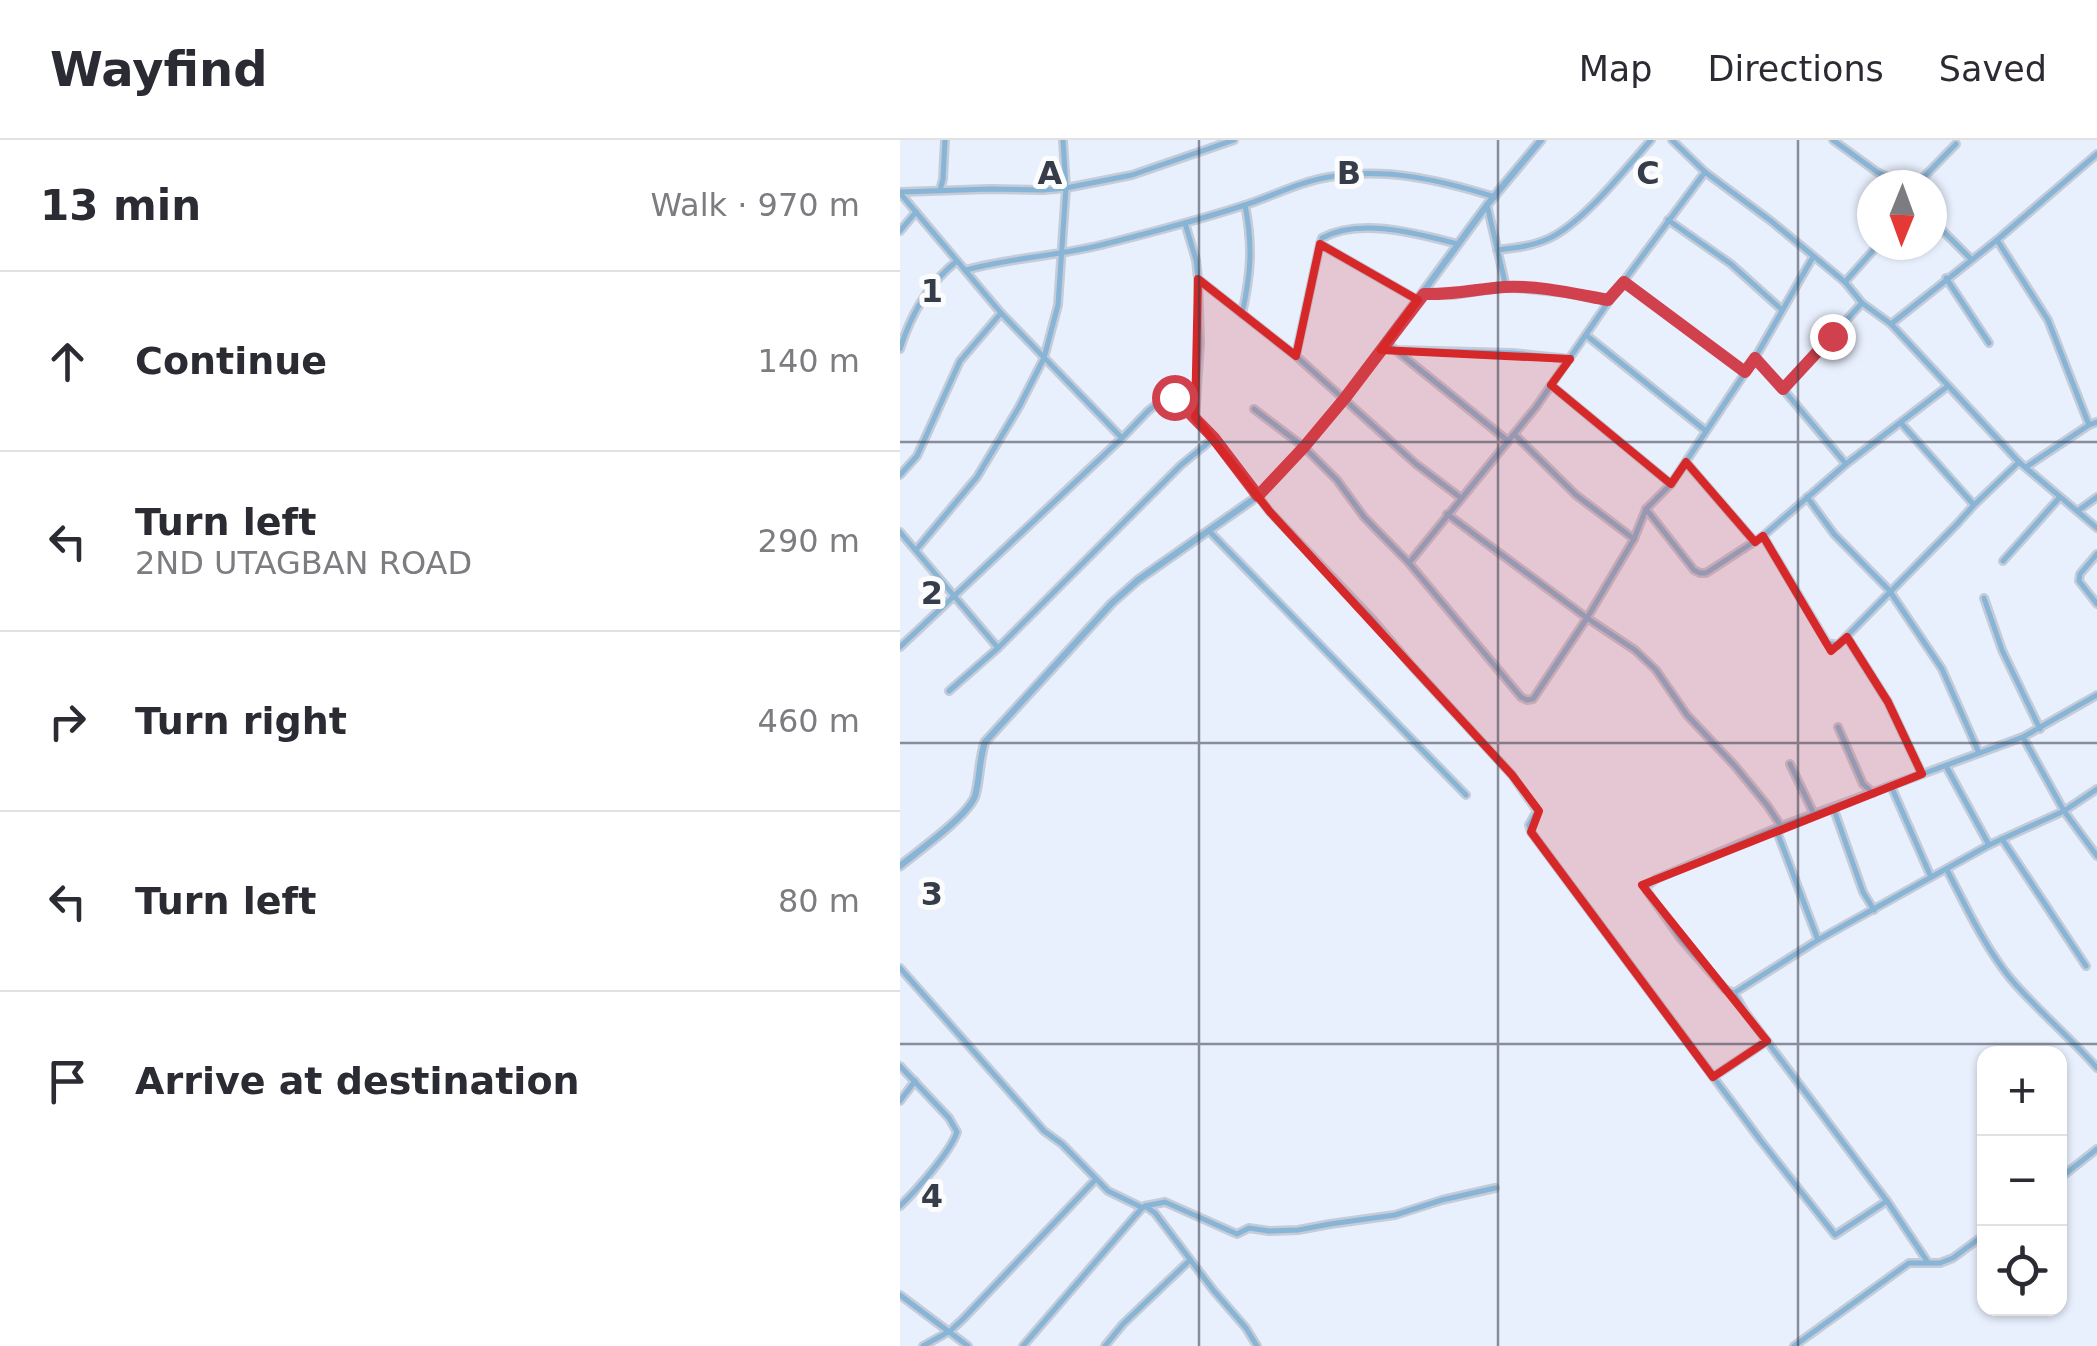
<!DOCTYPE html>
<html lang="en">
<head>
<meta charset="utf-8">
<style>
	:root { --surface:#fff; --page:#f2f2f3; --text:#2b2b33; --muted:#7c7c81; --line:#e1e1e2 }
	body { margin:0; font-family:"DejaVu Sans",sans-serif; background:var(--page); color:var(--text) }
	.controls { position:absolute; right:30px; bottom:30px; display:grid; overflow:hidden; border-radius:20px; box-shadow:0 2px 8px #0004 }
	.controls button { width:90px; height:90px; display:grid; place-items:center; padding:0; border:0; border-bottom:2px solid var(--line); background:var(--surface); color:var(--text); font:50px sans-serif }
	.compass { position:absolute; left:957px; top:30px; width:90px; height:90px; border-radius:50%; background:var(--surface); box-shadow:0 2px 8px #0004; rotate:181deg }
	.stop { position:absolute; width:30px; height:30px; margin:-22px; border:8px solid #d1414d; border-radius:50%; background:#fff }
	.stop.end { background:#d1414d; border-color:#fff; box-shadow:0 2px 10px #0008 }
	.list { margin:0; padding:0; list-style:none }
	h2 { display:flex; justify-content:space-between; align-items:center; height:130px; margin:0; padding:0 40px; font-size:42px }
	h2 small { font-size:32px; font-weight:400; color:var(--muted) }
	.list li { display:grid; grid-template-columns:65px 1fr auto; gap:30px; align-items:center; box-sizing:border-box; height:180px; padding:0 40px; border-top:2px solid var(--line) }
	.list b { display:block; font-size:38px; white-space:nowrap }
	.list p { margin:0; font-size:32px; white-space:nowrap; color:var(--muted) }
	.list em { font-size:32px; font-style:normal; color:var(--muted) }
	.icon { flex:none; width:55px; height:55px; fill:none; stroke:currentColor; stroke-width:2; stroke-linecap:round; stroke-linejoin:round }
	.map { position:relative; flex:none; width:1197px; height:1206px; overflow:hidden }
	header { display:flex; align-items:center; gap:60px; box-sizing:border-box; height:140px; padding:0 50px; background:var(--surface); border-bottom:2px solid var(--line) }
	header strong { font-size:48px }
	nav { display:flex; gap:55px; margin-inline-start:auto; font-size:35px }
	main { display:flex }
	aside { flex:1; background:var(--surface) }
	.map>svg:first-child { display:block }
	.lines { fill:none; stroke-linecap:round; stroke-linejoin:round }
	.minor-casing { stroke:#c4cbd9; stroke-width:10 }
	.tertiary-casing { stroke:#c4cbd9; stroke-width:11 }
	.minor { stroke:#88b4d5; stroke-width:5 }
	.tertiary { stroke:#88b4d5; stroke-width:6 }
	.route { stroke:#d1414d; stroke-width:12 }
	.marked { fill:#d62828; fill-opacity:0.2; stroke:#d62828; stroke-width:8; stroke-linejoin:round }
	.grid { fill:none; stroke:#363d4a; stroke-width:2.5; stroke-opacity:0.55 }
	.grid-label { font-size:32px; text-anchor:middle; font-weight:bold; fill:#363d4a; stroke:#fcfcfc; stroke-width:10; stroke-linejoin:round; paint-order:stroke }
</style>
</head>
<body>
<header>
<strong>Wayfind</strong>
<nav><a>Map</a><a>Directions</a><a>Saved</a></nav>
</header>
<main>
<aside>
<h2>13 min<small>Walk · 970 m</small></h2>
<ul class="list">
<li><svg class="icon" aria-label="ahead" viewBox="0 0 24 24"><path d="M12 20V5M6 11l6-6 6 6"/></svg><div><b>Continue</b></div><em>140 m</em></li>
<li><svg class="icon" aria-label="left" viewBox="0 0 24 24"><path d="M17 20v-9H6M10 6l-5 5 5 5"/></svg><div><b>Turn left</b><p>2ND UTAGBAN ROAD</p></div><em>290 m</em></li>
<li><svg class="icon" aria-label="right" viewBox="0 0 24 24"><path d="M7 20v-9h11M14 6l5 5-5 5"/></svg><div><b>Turn right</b></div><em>460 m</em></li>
<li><svg class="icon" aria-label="left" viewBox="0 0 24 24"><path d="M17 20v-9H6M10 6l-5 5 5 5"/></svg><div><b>Turn left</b></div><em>80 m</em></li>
<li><svg class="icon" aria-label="arrive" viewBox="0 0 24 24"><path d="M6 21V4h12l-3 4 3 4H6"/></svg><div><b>Arrive at destination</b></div></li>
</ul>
</aside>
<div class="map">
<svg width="1197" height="1206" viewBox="0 0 1197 1206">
	<rect width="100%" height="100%" fill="#e8effd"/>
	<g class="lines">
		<!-- minor casing -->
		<g class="minor-casing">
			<g id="minor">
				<polyline points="772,0 805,32 871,81 945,142 962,163 991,184 1119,322 1197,388"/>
				<polyline points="933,0 977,32 1005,45"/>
				<polyline points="1016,45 1056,4"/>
				<polyline points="40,50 43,39 45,0"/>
				<polyline points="0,52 90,49 143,50 166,48 232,35 334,0"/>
				<polyline points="0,53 101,173 222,298"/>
				<polyline points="768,80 831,124 881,169"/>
				<polyline points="1032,80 1071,119"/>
				<polyline points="285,83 296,120 298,138"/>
				<polyline points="0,91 16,72"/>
				<polyline points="1097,100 1148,180 1189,285"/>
				<path d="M420,104L422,98C460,77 518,94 558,104"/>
				<path d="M597,110C615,108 633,106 650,98C685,81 725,29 751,0"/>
				<path d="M66,130C112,117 162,116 209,103C253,92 298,80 342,66C371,57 398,42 429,37C486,27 540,40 595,57"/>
				<polyline points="1046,138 1089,203"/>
				<polyline points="724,142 845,232"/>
				<polyline points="945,142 978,105"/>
				<polyline points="606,147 666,153 709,161"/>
				<polyline points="524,154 553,155 606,147 587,65"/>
				<path d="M342,174C351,133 353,106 345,65"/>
				<polyline points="991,184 1097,100 1197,14"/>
				<polyline points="686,195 806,291"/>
				<polyline points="487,203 608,301"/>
				<path d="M0,209C11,174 29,143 57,121"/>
				<polyline points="495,210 613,213 670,219"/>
				<polyline points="396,215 420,104 518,160"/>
				<polyline points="855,219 883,249 962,163"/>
				<polyline points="651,245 771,344"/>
				<polyline points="883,249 946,324"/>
				<polyline points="354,269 404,307 437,340 464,377 509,423 621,557 627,560 633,559 687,478 734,399 746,369 771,344 855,218 913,117"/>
				<polyline points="295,277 300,203 298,139 396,216 516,324 561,358"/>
				<polyline points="1001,283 1074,365"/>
				<polyline points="614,294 676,355 734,399"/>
				<polyline points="786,322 855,402"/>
				<polyline points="1126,327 1189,285 1197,282"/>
				<polyline points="0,335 17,316 60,221 101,173"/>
				<polyline points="907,357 934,394 989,450 1042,529 1079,613"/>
				<polyline points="746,369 794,430 800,433 806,433 863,396 946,324 1048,246"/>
				<polyline points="1179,370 1197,357"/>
				<polyline points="547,374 687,478 735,510 756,530 787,575 835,626 867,665 881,686"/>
				<polyline points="309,391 566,655"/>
				<polyline points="0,392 98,508"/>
				<polyline points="863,396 927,503 938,505 1057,384 1074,365 1119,322"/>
				<polyline points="16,410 77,337 119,267 144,218 158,165 166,48 163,0"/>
				<polyline points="1197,414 1180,434 1179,441 1197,464"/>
				<polyline points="1103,421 1160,357"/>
				<polyline points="509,423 636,267 709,161 805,32"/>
				<polyline points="1084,458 1102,510 1140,589"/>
				<polyline points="947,497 988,562 1022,634"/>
				<polyline points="0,507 222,298 248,271 267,256 274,257 314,298 370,372 473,480 510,524 612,635 637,671 629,685 631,692 861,1001 935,1095 987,1061"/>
				<polyline points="49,551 98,508 281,325 314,298"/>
				<polyline points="938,587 963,644 973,653"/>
				<polyline points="1123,597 1164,671 1197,716"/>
				<polyline points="890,624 914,674"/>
				<polyline points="1046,626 1089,705"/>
				<polyline points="991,646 1031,737"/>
				<polyline points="933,667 963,752 974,770"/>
				<polyline points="876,689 918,800"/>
				<polyline points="1102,699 1186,826"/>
				<path d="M1047,730C1066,766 1084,806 1110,838C1137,870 1170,897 1197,928"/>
				<polyline points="0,828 144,991 162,1004 208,1051 243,1068 245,1066 255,1073 314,1151 346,1188 357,1206"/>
				<polyline points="834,853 918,800 1089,705 1164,671 1197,649"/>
				<path d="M0,926L49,978L57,992C51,1011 16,1051 0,1066"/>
				<polyline points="813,937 867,901"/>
				<polyline points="0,961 15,941"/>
				<polyline points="1160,1038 1197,1009"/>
				<polyline points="245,1066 265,1062 337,1094 349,1088 369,1091 398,1090 430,1084 495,1075 542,1060 595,1048"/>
				<polyline points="1027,1121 987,1061 845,872 834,853 825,849 780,798 747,751 747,746 756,739 881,686 1123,597 1197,555"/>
				<polyline points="0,1155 68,1206"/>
				<polyline points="23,1206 50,1191 63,1179 196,1039"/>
				<polyline points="123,1206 242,1068"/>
				<polyline points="205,1206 223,1184 290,1120"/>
				<polyline points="894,1206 1009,1123 1040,1123 1053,1118 1084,1095"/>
			</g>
		</g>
		<!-- tertiary casing -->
		<g class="tertiary-casing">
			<path id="tertiary" d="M0,726C18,711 68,676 75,656C80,639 79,619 85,602L212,463L238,440L358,356L404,307L445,258L587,65L641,0"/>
		</g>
		<!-- minor -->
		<use href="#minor" class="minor"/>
		<!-- tertiary -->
		<use href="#tertiary" class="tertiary"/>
	</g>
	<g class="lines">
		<!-- route -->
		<path class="route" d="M274,257L314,298L358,356L404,307L445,258L524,154C552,155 577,149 604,147C639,145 675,154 708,160L724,142L845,232L855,218L883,249L932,196"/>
	</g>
	<!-- marked area -->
	<path class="marked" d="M420,104L518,160L481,210L670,219L651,245L771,344L786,322L855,402L863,396L931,511L947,497L988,562L1022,634L742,745L867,901L813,937L631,692L639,671L612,635L370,372L295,277L298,139L396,216Z"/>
	<!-- grid -->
	<path class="grid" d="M299,0V1206M598,0V1206M898,0V1206M0,302H1197M0,603H1197M0,904H1197"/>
	<g class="grid-label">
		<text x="150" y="44">A</text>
		<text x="449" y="44">B</text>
		<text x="748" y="44">C</text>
		<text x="32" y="162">1</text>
		<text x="32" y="464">2</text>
		<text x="32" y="765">3</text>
		<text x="32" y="1067">4</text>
	</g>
</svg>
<div class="controls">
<button>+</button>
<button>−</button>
<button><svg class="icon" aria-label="locate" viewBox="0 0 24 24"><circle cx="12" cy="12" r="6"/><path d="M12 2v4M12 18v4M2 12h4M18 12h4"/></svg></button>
</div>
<svg class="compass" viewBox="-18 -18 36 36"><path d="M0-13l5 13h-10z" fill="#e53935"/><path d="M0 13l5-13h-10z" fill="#7c7c81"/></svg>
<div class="stop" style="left:274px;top:257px"></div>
<div class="stop end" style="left:932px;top:196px"></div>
</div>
</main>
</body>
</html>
